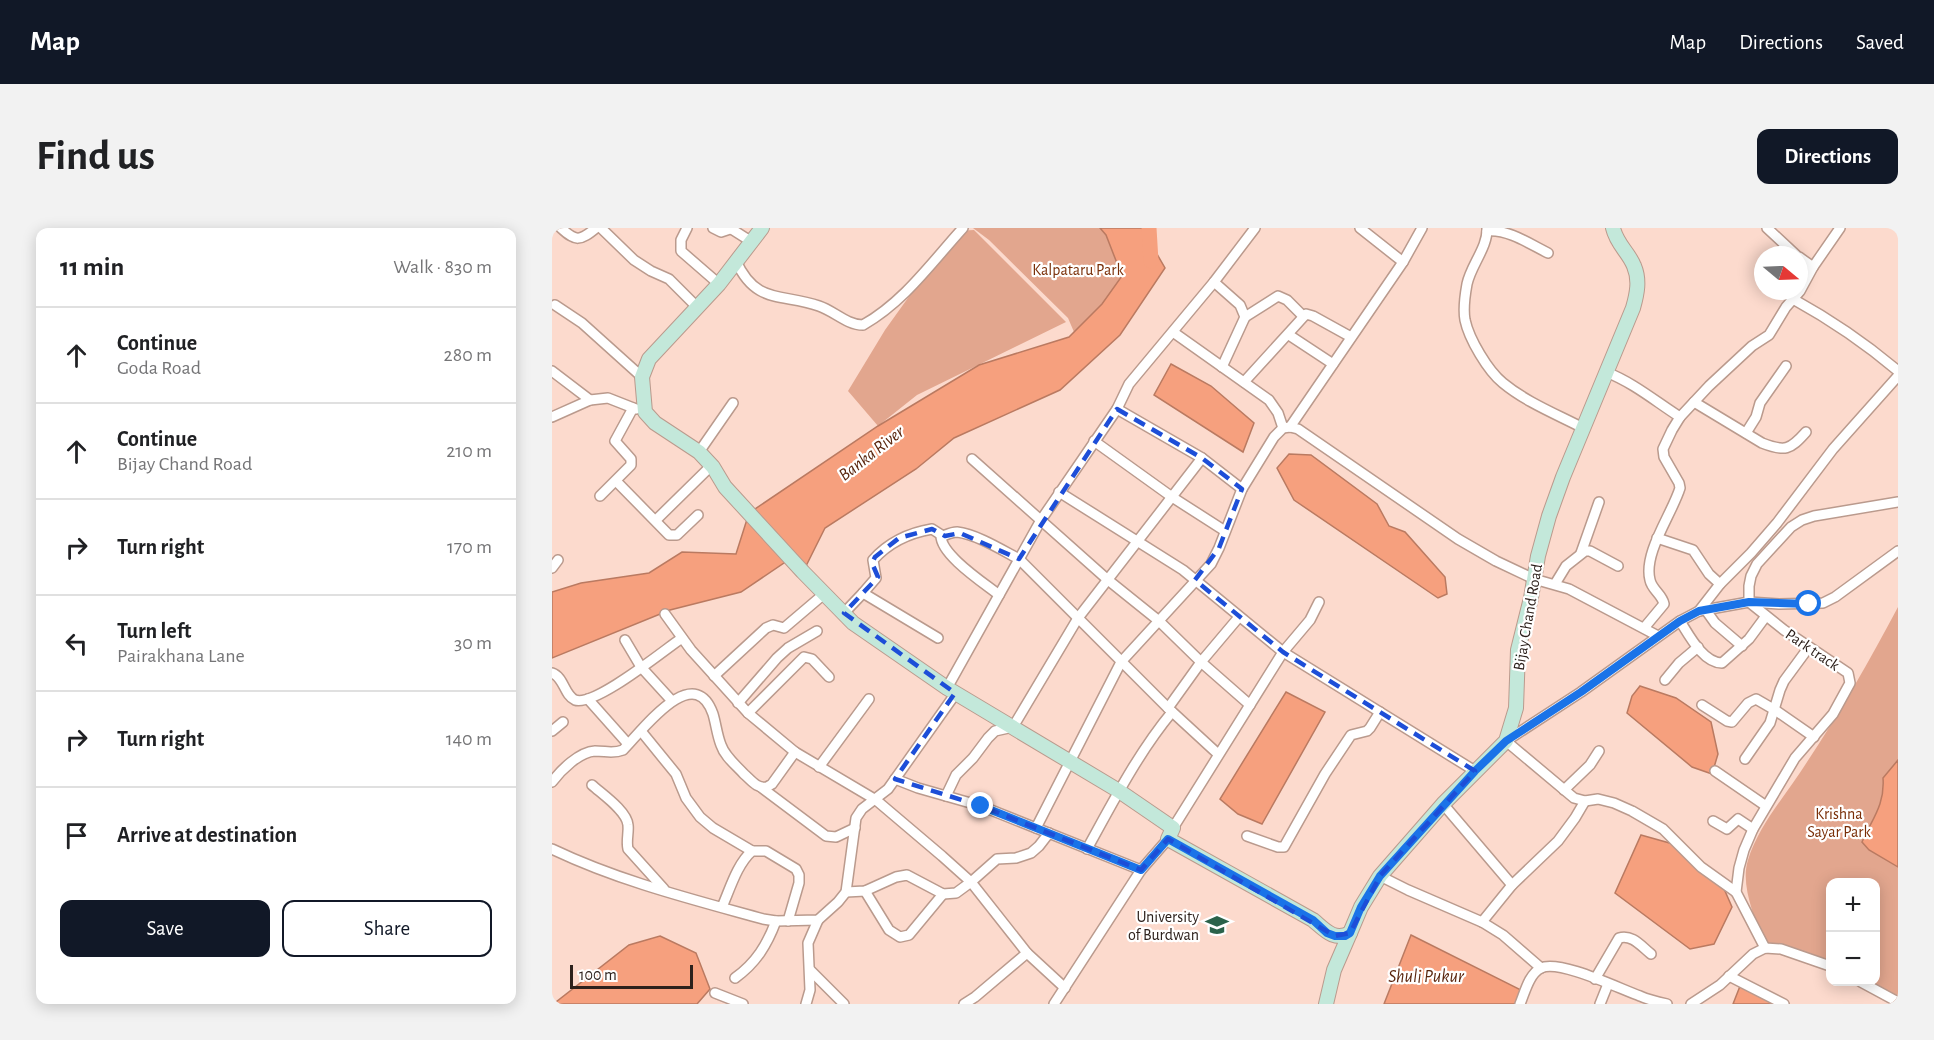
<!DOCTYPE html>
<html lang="en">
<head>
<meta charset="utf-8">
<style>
	:root { --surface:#fff; --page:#f2f2f2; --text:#202124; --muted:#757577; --line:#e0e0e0; --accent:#111827 }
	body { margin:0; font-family:"Alegreya Sans",sans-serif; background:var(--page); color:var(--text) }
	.controls { position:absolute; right:18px; bottom:18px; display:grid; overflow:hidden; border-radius:12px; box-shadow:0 3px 15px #0003 }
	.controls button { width:54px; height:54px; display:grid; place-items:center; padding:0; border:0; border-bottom:2px solid var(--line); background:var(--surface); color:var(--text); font:30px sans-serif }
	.compass { position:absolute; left:1202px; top:18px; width:54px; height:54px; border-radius:50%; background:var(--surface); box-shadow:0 3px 15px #0003; rotate:109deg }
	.scale { position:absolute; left:18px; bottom:15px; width:123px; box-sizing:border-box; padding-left:6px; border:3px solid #2d211c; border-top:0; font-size:16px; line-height:21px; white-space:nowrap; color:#2d211c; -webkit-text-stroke:4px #fff; paint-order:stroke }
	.stop { position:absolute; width:18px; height:18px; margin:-14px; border:4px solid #1a73e8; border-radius:50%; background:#fff }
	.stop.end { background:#1a73e8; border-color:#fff; box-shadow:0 2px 6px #0008 }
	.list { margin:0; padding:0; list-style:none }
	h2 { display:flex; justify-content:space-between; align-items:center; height:78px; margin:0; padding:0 24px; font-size:26px }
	h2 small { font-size:20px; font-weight:400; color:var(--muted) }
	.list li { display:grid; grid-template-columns:39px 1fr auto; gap:18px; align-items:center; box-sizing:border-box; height:96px; padding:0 24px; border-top:2px solid var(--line) }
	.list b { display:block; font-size:22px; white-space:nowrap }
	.list p { margin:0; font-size:20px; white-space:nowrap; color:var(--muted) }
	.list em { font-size:20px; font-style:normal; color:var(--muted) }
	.actions { display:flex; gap:12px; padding:18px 24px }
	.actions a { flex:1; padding:14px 0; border:2px solid var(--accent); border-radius:12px; text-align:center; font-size:21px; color:var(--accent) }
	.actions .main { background:var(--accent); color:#fff }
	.icon { flex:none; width:33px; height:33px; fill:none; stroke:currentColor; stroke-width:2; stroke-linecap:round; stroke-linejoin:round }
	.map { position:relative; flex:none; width:1346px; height:776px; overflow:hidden; border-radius:12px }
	header { display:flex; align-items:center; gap:36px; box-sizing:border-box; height:84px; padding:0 30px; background:var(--accent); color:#fff }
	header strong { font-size:28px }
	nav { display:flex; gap:33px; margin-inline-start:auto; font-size:21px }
	.intro { display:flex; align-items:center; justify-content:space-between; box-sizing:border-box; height:144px; padding:0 36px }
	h1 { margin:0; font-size:42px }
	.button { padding:15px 27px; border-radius:12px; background:var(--accent); color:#fff; font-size:21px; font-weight:700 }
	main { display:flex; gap:36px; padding:0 36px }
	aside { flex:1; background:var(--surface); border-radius:12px; box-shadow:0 3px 15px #0003 }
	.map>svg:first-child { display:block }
	.green { fill:#e2a68e }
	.water { fill:#f6a07e; stroke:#ba7a61; stroke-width:1.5 }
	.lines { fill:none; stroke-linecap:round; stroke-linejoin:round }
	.river { stroke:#f6a07e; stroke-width:15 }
	.street-casing { stroke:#ba9a8d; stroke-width:12 }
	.secondary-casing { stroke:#ba9a8d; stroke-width:16 }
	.street { stroke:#fff; stroke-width:9 }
	.secondary { stroke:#c3e8da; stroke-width:14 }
	.route { stroke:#1a73e8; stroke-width:8 }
	.marked { fill:none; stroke:#1d4ed8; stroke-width:4.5; stroke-dasharray:12 8; stroke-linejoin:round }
	.labels { text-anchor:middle; stroke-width:4.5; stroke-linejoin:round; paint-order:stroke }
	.park-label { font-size:16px; fill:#792e07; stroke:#fff }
	.street-label { font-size:16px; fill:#2d211c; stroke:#fff }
	.poi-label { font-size:16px; fill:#2d211c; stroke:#fff; text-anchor:end }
	.water-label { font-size:18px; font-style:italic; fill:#59240c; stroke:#fff }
</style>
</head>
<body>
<header>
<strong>Map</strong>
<nav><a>Map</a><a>Directions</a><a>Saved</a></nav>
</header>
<div class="intro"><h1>Find us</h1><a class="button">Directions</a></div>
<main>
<aside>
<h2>11 min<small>Walk · 830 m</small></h2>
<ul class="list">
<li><svg class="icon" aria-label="ahead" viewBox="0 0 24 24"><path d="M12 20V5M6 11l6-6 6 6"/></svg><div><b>Continue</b><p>Goda Road</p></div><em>280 m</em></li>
<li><svg class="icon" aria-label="ahead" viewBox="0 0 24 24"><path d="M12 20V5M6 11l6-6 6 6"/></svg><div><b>Continue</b><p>Bijay Chand Road</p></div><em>210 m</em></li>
<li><svg class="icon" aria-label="right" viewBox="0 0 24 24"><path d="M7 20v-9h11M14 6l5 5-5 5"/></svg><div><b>Turn right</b></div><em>170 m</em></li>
<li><svg class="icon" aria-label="left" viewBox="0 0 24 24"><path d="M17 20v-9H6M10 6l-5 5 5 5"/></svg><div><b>Turn left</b><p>Pairakhana Lane</p></div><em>30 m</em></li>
<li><svg class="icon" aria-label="right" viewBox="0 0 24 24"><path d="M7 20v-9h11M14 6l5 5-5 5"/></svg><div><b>Turn right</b></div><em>140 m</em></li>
<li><svg class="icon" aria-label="arrive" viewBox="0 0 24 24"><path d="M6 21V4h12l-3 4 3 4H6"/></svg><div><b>Arrive at destination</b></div></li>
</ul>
<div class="actions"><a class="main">Save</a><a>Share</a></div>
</aside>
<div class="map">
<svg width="1346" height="776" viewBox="0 0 1346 776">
	<rect width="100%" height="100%" fill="#fcdacd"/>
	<!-- green -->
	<g class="green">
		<polygon points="421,0 575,0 579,38 565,61 522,104 516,90 437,12"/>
		<polygon points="422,2 514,94 365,167 326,198 296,163 333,102 404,3"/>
		<path d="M1346,379V776L1298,754H1324V654H1278V744L1210,713C1203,689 1188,657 1196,632C1207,596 1235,566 1255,534C1288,484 1318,432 1346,379Z"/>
	</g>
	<!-- water -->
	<g class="water">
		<polygon points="548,0 590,0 613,40 568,107 508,162 402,210 364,241 273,300 251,344 238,331 189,364 118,382 0,430 0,364 29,355 97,345 130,324 184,326 197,285 326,198 427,137 517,109 550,76 570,48 554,7"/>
		<polygon points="619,136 659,158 702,195 691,224 602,167"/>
		<polygon points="737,226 759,227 825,276 837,298 853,304 893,349 895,366 886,370 742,272 725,240"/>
		<polygon points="1088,458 1124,470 1159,494 1166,526 1160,546 1140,539 1075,485 1080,468"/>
		<polygon points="734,464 773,484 710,596 686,586 668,571"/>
		<path d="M1346,532V639L1317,622L1310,614C1320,591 1333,577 1331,550Z"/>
		<polygon points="1089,607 1121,616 1169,654 1180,679 1162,716 1138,721 1063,665"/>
		<polygon points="859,707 969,762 964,776 832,776"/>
		<polygon points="108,708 144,725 158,761 145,776 5,776 4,774 77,717"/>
		<polygon points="1190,753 1237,776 1181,776"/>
	</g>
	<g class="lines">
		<!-- river -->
		<polyline class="river" points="597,0 599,33"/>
		<!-- street casing -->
		<g class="street-casing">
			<g id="street">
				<path d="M9,0C24,14 28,13 44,0"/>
				<polyline points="49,0 82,32 99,43 117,51 146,80"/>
				<polyline points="135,0 129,12 129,23 167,56"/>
				<polyline points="161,0 169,4 178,1 181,2 200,14"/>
				<polyline points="808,0 851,34"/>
				<path d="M935,0C936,19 919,37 915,56C913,67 911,81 913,92C917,111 936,143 951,155C974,174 1004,186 1031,200"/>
				<polyline points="1215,0 1244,27"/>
				<path d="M935,3C956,1 978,16 996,25"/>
				<polyline points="1247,29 1261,39"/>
				<path d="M184,33C204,77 230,65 267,78C282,83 295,97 311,97C352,74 380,34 411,0"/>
				<polyline points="662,54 688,77 693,89 670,139"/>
				<path d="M1241,71C1279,92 1313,115 1346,143"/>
				<polyline points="3,77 30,95 90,149"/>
				<polyline points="693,89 726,68 735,72 751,88"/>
				<polyline points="621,104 717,172 726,185 731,200"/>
				<polyline points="737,107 781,136"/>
				<polyline points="0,143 38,172"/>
				<path d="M1054,144C1082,155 1103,173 1128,189"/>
				<polyline points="692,154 754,86 761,88 799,109"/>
				<path d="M1142,174L1210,215C1233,224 1238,222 1254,204"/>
				<polyline points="565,181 650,230 690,261"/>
				<polyline points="0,189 38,172 56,170 84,181"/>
				<polyline points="738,199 851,34 870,0"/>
				<polyline points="1194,205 1204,189 1208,175 1234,138"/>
				<polyline points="542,213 620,269 673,303"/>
				<polyline points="147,224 181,175"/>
				<polyline points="420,231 556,352 607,393 649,434 698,477"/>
				<polyline points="64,253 117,307 125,307 146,287"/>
				<polyline points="507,264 631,342 731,424 923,543"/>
				<polyline points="48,268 79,237 79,231 63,213 81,180"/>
				<polyline points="104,292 159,238"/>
				<path d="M389,308C389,327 432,355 447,367"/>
				<polyline points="1105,310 1141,322 1157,346 1168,356"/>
				<polyline points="1029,325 1047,274"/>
				<polyline points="0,340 6,332"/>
				<polyline points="1003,356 1014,338 1033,323 1038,323 1066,338"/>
				<path d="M311,365L324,350L321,332C337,314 356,305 380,301L391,308C396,306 400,304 405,304C424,306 450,322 467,331L616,480L666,526"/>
				<polyline points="1153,381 1163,395 1190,418"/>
				<polyline points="1147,383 1168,356 1199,325 1225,295 1281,221 1346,148"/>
				<polyline points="292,385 311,365 386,410"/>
				<polyline points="113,386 139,422 196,485 243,524 324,572 390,628 419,654 475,725 513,760"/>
				<path d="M1128,393C1137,407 1151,435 1170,435L1197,411L1214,388"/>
				<path d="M1092,400L1112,376C1110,366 1100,362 1098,352C1091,325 1120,286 1128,260L1127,255L1112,229L1111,221L1120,202L1128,189L1157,158L1200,118L1217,107L1234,79L1248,63L1261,39L1288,0"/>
				<polyline points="73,412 89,439 120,473"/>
				<path d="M0,445C12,449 12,467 23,472C43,479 112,422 130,410"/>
				<polyline points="162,448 214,400 221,397 232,400 272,366"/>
				<polyline points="1113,452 1127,435 1146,419"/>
				<polyline points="395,460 489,292 565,181 577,156 662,54 703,0"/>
				<polyline points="36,471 76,516"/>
				<polyline points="186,475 225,430 236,420 265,403"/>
				<polyline points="1150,477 1175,493 1180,494 1196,475 1204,471 1223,482 1262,509"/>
				<polyline points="616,480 649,434 687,389"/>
				<polyline points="196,485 252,429 260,431 277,449"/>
				<polyline points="0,503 11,494"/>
				<polyline points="89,503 124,546 134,570 148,589 161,600 200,623"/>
				<polyline points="1193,531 1218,495 1228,462 1232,453 1257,419"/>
				<polyline points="267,539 317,471"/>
				<polyline points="1163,543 1214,578"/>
				<polyline points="343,551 366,560 429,578 589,642"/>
				<path d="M0,554C9,542 27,524 43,523C54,523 61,526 71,522C90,503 142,432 161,486C164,496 165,507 169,517C173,529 184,537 192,546C199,552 205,561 215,559L220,556L243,524"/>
				<path d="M40,557C50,566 75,583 76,597C77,605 74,612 76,621L112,661"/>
				<polyline points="210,560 274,608 284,609 303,600"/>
				<polyline points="1012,562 1038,537 1047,523"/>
				<polyline points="394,568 404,547 421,530 436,510 443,503 461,499 526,390 650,230"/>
				<polyline points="891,576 960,657"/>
				<polyline points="1161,593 1175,601 1186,591 1201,601"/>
				<polyline points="484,600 569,434 659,336 667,320 690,261 722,209 731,200 738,199 746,201 906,311 944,333 982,351 1017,361 1106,408"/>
				<polyline points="621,600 731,424 758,392 767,374"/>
				<polyline points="695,608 726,619 732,619 773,546 799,507 815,503 818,500 828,484"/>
				<path d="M0,621C67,653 139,671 211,691L224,693L266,692L286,674L294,664L304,590L310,581L336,561L404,465"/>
				<path d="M535,621C561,574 586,525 620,484"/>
				<polyline points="828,648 856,662 930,694 951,707 989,740"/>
				<polyline points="313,663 337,702 348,709 357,707 391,666"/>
				<polyline points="294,664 313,663 344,649 355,647 391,666 404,665 419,654 445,631 464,630 479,625 487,618 497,605"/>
				<polyline points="1184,664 1149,639 1111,601 1080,583 1062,575 1046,571 1033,573 1022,570 954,513 1029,464 1128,393 1147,383 1197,374 1227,376 1271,375 1283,369 1346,323"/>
				<path d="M170,679C178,661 185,636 200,623H214L244,641L247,647V655L236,693"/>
				<polyline points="930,694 960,657 1006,613 1023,590 1033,573"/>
				<polyline points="1213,720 1184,664 1187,640 1192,622 1201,601 1243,530 1281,486 1298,455 1296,445 1232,402 1197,374 1197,358 1199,348 1205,336 1239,299 1250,292 1262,288 1346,274"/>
				<polyline points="258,742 292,776"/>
				<polyline points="1177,748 1232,776"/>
				<path d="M183,750C204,735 215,717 224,693"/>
				<path d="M1043,751L1067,710C1080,706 1089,718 1099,726"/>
				<polyline points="1309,754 1346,774"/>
				<polyline points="163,765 191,776"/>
				<polyline points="254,776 258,762 256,715 266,692"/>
				<polyline points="412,776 423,769 475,725"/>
				<polyline points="502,776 589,642 616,611"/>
				<path d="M968,776C973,764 977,746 989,740C1007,731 1068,761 1088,768C1097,772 1106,774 1115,776"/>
				<polyline points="1048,776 1056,756"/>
				<polyline points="1139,776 1168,757 1201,726 1213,720 1229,721 1278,738"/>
			</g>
		</g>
		<!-- secondary casing -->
		<g class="secondary-casing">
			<g id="secondary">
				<path d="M210,0L167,56L97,131L90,149L93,184L103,195L147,224L161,239L173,259L251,344L301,395L395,460L567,563L621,600L616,611L761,692C772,701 782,714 798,705"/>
				<path d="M774,776L782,742L798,705L809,679L828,648L891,576L954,513L964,480L966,422L979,370L986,328L997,288L1011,249L1081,80C1085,66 1088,52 1082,38C1076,23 1065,17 1061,0"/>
			</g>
		</g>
		<!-- street -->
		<use href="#street" class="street"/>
		<!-- secondary -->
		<use href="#secondary" class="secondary"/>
	</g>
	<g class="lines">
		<!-- route -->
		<polyline class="route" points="429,578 589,642 616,611 761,692 775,705 783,708 793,708 798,705 809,679 828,648 923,543 954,513 1029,464 1128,393 1147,383 1197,374 1257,376"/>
	</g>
	<!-- marked area -->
	<path class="marked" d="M565,181L650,230L690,261L667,320L643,352L731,424L923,543L828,648L798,705L783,708L616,611L589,642L429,578L343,551L403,465L292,385L326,349L320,335L323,329L347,310L380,301L393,308L408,305L467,331Z"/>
	<!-- icons -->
	<defs>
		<g id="university-bare" transform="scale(1.8)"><path d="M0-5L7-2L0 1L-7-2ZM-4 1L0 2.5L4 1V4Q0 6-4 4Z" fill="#2a624a" stroke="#fff" stroke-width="2.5" paint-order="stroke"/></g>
	</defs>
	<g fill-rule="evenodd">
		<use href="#university-bare" x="665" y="697"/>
	</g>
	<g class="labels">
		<!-- park labels -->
		<g class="park-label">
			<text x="526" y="47">Kalpataru Park</text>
			<text x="1287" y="591">Krishna<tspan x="1287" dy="18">Sayar Park</tspan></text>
		</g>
		<!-- street labels -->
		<g class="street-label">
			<text transform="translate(975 389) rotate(-80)" y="6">Bijay Chand Road</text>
			<text transform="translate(1261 421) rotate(34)" y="6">Park track</text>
		</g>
		<!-- poi labels -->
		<g class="poi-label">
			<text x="647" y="694">University<tspan x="647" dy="18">of Burdwan</tspan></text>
		</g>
		<!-- water labels -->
		<g class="water-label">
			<text transform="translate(319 225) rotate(-38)" y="6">Banka River</text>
			<text x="874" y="754">Shuli Pukur</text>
		</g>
	</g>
</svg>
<div class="controls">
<button>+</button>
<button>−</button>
</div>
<svg class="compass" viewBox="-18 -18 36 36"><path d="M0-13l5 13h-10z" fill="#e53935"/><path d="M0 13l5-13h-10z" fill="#757577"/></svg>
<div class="scale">100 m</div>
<div class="stop" style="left:1257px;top:376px"></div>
<div class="stop end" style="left:429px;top:578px"></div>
</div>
</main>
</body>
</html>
